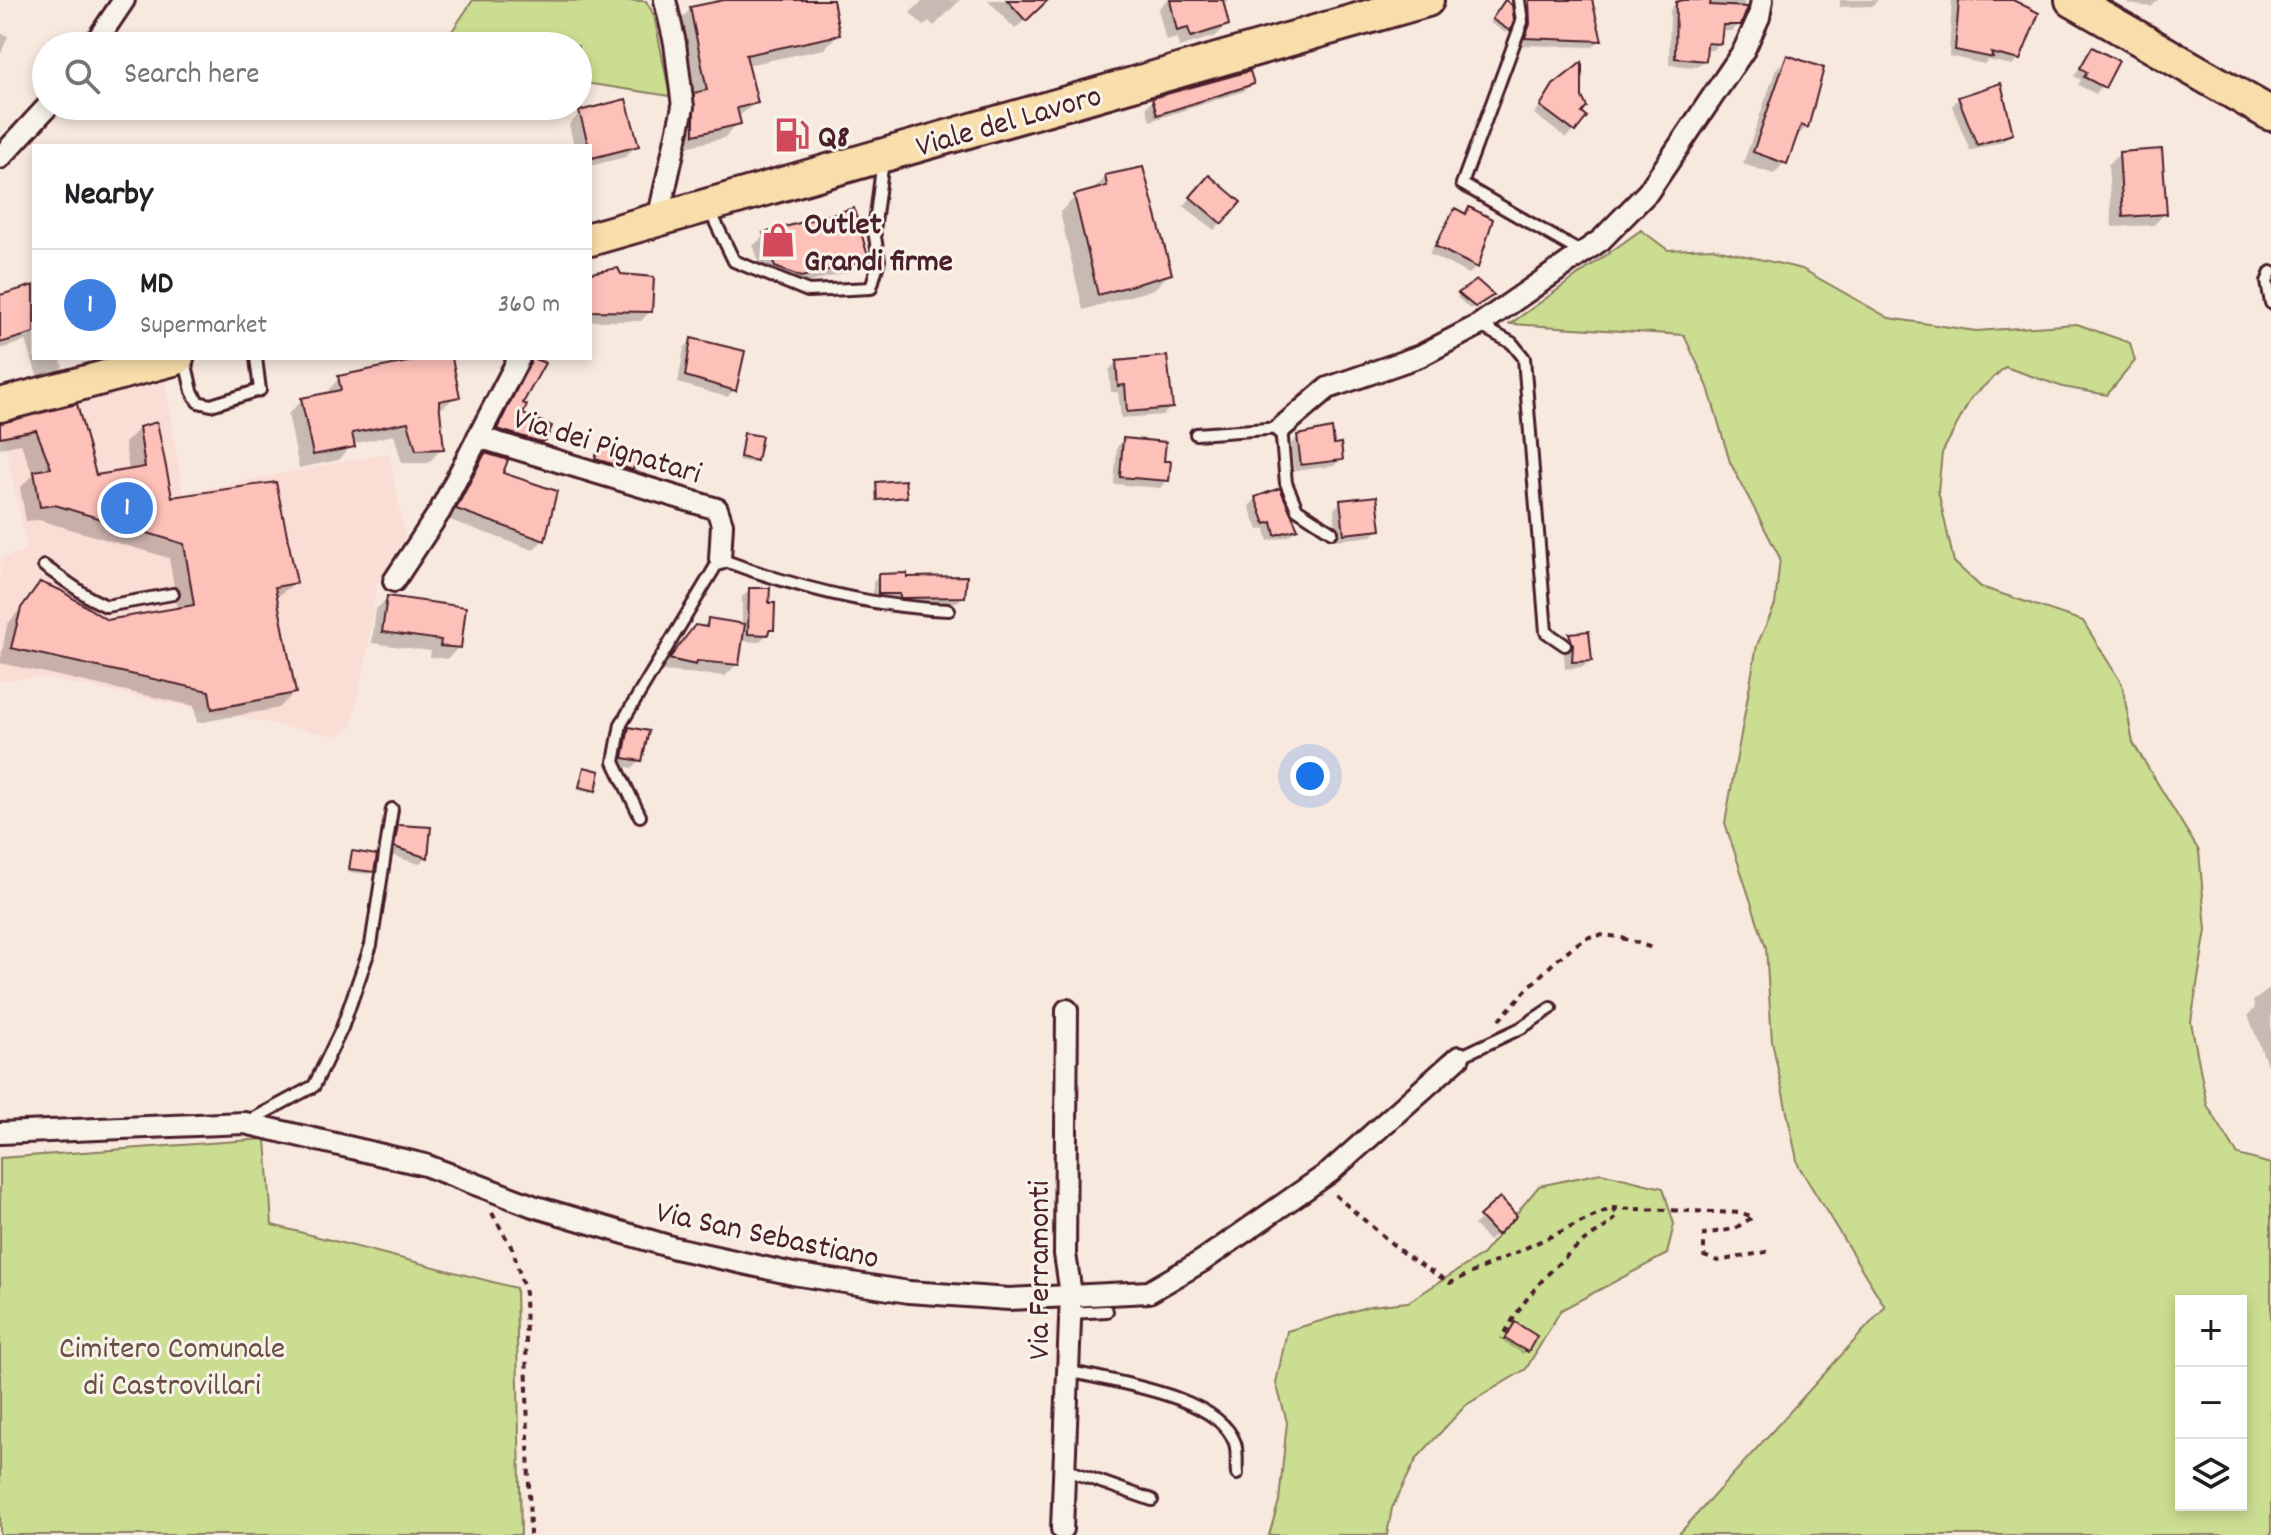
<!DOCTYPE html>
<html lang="en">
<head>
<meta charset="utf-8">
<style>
	:root { --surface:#fff; --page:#f6f6f6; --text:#202124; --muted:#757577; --line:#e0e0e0; --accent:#d1495b }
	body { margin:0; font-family:Dekko,sans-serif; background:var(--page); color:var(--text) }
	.controls { position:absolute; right:24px; bottom:24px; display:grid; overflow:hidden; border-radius:0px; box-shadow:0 4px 12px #0003 }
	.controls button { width:72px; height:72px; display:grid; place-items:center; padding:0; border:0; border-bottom:2px solid var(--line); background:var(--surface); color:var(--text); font:40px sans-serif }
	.you { position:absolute; left:1310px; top:776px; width:28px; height:28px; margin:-20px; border:6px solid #fff; border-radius:50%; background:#1a73e8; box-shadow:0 0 0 12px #1a73e833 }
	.badge { display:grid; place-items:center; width:52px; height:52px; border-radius:50%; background:var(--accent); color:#fff; font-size:26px; font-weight:700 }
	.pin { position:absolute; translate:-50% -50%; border:4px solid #fff; box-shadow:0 2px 8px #0006 }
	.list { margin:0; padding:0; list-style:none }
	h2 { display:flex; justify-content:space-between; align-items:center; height:104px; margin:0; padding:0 32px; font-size:34px }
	h2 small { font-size:26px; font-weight:400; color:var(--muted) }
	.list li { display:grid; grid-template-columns:52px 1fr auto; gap:24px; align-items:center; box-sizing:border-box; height:112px; padding:0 32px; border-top:2px solid var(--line) }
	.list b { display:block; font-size:30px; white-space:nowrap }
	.list p { margin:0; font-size:26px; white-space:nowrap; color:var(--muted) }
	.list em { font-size:26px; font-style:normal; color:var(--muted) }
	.icon { flex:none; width:44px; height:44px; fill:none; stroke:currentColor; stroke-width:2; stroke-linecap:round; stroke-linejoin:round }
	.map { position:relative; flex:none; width:2271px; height:1535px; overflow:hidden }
	.search { position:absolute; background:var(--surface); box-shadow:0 4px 12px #0003; left:32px; top:32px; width:560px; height:88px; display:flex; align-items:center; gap:20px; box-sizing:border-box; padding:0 28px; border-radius:44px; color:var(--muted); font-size:30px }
	.panel { position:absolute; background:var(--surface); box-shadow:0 4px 12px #0003; left:32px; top:144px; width:560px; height:216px; border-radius:0px }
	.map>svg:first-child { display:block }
	.built { fill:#faddd4 }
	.green { fill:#cbdd91; stroke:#8a7e5e; stroke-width:2; fill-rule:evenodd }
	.shadow { fill:#0003 }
	.building { fill:#fdc1b9; stroke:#4a1f2b; stroke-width:2 }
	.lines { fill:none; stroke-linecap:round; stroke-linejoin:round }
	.service-casing { stroke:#4a1f2b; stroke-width:16 }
	.minor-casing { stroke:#4a1f2b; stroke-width:26 }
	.primary-casing { stroke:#4a1f2b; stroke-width:38 }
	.path { stroke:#4a1f2b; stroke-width:4; stroke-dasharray:6 6; stroke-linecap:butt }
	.service { stroke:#f7f3e8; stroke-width:10 }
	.minor { stroke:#f7f3e8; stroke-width:20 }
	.primary { stroke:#f8deab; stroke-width:32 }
	.labels { text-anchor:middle; stroke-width:6; stroke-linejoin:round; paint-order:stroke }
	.street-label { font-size:32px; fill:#4a1f2b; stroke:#f7f3e8 }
	.poi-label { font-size:32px; font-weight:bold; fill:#4a1f2b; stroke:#f7f3e8; text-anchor:start }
	.park-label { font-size:32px; fill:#6a4e44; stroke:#f7f3e8 }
</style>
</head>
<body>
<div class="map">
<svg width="2271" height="1535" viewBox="0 0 2271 1535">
	<rect width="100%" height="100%" fill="#f8e9df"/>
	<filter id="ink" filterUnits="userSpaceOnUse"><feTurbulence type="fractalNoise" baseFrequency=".0125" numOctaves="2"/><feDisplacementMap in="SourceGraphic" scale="16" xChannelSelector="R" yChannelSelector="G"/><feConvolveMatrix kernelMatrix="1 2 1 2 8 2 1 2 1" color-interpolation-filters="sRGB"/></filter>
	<g filter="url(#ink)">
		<!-- built -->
		<polygon class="built" points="164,374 183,493 389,453 405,537 377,583 368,650 351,727 335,736 37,677 0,681 0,559 27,549 0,419"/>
		<!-- green -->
		<g class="green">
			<polygon points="473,0 646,1 654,15 670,96 578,82 578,46 442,46"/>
			<path d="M1641,230L1668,250L1712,248L1802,269L1889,318L1976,331L2077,324L2130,343L2135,361L2107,395L2063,387L2005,367L1971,398L1942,453L1938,491L1954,562L1981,587L2083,621L2122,684L2133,743L2199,851L2206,930L2191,1022L2207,1105L2238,1155L2271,1164V1535H1678L1885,1307L1798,1165L1772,1041L1766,948L1725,823L1757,645L1775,605L1780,558L1730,462L1708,387L1684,335L1510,324ZM2241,1301V1505H2181V1301Z"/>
			<polygon points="266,1139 272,1225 516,1288 521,1535 0,1535 0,1158"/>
			<polygon points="1601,1173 1663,1188 1674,1224 1667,1254 1561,1310 1526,1369 1466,1405 1417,1458 1392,1508 1387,1535 1269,1535 1279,1501 1287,1422 1276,1383 1287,1331 1370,1306 1408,1302 1482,1255 1539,1186"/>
		</g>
		<!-- shadow -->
		<g class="shadow">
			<polygon points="740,0 831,0 838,34 824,49 747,65 756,102 737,118 738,123 724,138 681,148 681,110 692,99 676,24 691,9"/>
			<polygon points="923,0 960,0 934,26 929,21 924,26 910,13"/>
			<polygon points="988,0 1046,0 1015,29"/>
			<polygon points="1167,0 1231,0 1222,3 1227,24 1216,36 1179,47 1177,38 1166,41 1158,9"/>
			<polygon points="1590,0 1600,40 1593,47 1519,45 1522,8 1530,1"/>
			<polygon points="1677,0 1745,0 1739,24 1732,31 1720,31 1719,43 1712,50 1705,50 1704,60 1697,67 1669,65 1670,11"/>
			<polygon points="1840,0 1878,0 1873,6 1840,7"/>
			<polygon points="1952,0 2006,0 2019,58 2012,65 1988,60 1984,64 1949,56"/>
			<polygon points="2128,0 2158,0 2151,7 2128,4"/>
			<polygon points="1502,5 1508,30 1506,33 1490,23"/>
			<polygon points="0,33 8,36 0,56"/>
			<polygon points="2092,49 2117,62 2096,94 2078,85 2081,80 2074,76"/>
			<polygon points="1788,57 1807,127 1795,138 1785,162 1774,174 1743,164 1776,69"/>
			<polygon points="1252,84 1244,91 1150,121 1146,107 1153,100"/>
			<polygon points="1554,87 1573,131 1566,138 1534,114"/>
			<polygon points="1959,98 2010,133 2003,141 1970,151 1952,106"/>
			<polygon points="580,113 637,145 625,157 590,166 590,146 574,146 569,125"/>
			<polygon points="2119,154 2165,213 2154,225 2112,227 2108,165"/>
			<polygon points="1106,177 1170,273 1154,289 1083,310 1060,212 1075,197 1090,193"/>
			<polygon points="1202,185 1221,223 1214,230 1184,206"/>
			<polygon points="1470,209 1491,220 1476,267 1469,274 1429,254 1448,218 1455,210 1464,215"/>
			<polygon points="765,235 866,259 855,270 789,288 764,278 753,246"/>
			<polygon points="590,275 650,311 641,321 590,321"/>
			<polygon points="1477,283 1488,298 1470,309 1457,297"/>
			<polygon points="34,289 34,358 60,358 63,366 53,376 39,381 26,341 0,349 0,297"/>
			<polygon points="691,341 734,390 727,397 678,383 684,348"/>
			<polygon points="437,358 450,358 457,396 438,411 442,448 428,463 402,463 394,435 352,444 339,460 299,468 288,414 302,400 325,395 339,378"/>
			<polygon points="528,358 546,358 520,404 520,415 545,439 535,449 489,439"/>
			<polygon points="1116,363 1171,407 1163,415 1121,418 1118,392 1111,392 1109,370"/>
			<polygon points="76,407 94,477 129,472 125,443 140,428 171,499 294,583 276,598 294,693 279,708 197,723 194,706 0,663 7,625 40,585 107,622 178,610 169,558 39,520 26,521 20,488 33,475 21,444 0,448 0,426"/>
			<polygon points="745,435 755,460 752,463 738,460"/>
			<polygon points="1298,437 1341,459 1334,466 1294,471 1291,444"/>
			<polygon points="1124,440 1167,480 1160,488 1114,484 1117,447"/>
			<polygon points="601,444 632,469 624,476 589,466"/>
			<polygon points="485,455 543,540 533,550 447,519 475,465"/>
			<polygon points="877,484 904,497 875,502"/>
			<polygon points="1256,499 1296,529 1289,536 1268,541 1265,529 1258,530 1249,506"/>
			<polygon points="1341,502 1379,529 1372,536 1337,540 1334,509"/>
			<polygon points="879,576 905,579 964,596 957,602 897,604 895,599 873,599 873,582"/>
			<polygon points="750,590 767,605 772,629 759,642 741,641 737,664 725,676 660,671 696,627 701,628 708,621 742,626 742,597"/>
			<polygon points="388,598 459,647 447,659 430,657 431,651 372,643 376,609"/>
			<polygon points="1570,635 1590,660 1583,667 1565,669 1563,642"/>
			<polygon points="629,729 640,760 633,768 617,765 622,736"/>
			<polygon points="584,769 594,790 591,793 578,790"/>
			<polygon points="398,827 426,857 419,864 388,854 391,834"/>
			<polygon points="352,853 372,871 369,874 347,872"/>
			<polygon points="2271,988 2271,1066 2268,1067 2248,1015 2255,1008 2253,1001"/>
			<polygon points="1500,1200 1515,1216 1489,1241 1474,1225"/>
			<polygon points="1512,1328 1526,1351 1523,1354 1504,1342"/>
		</g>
		<!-- building -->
		<g class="building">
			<polygon points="724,0 833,0 840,35 746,55 758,103 737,108 741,124 694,135 694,93 707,90 690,7"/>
			<polygon points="1007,0 1048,0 1026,21"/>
			<polygon points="1170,0 1223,0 1229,25 1191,37 1188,28 1177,31"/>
			<polygon points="1505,0 1512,5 1514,21 1510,31 1492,19"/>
			<polygon points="1529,0 1592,0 1602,41 1525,38 1530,24"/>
			<polygon points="1682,0 1711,0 1710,5 1748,7 1741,25 1723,25 1721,44 1707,43 1706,61 1675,58 1676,2"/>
			<polygon points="1959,0 2013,0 2039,13 2020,60 1991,53 1993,58 1955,50"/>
			<polygon points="2092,47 2119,61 2105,88 2084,77 2087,72 2080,68"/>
			<polygon points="1787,55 1824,68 1808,128 1801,125 1787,164 1753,152"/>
			<polygon points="1582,62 1582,97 1587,107 1582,113 1587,117 1575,132 1540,106 1553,85"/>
			<polygon points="1250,71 1254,84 1157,115 1152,98"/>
			<polygon points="2001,83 2013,134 1977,145 1958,97"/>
			<polygon points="626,99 639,146 592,158 579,111"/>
			<polygon points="2162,149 2167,214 2123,217 2119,152"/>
			<polygon points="1143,167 1172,274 1098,295 1074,195 1107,186 1105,175"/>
			<polygon points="1209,175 1241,202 1222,224 1190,197"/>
			<polygon points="1469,207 1493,219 1478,268 1435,246 1455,208 1466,214"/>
			<polygon points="854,208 869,260 801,277 775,267 763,233"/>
			<polygon points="618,268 621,274 654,277 652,312 590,311 590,273"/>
			<polygon points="1477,280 1494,295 1475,307 1458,293"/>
			<polygon points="34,285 34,333 0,343 0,295"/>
			<polygon points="691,338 745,351 736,391 685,376"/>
			<polygon points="1167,356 1173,408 1127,412 1125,385 1118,386 1116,361"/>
			<polygon points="427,358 452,358 460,397 439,401 444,449 416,450 408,422 352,433 355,447 313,455 301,398 341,390 338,376"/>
			<polygon points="532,358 545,363 523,403 527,405 523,414 552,426 546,440 541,442 497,429"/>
			<polygon points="77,404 96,475 145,467 139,427 157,422 172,497 276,482 297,583 275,587 296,693 212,709 209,691 11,648 21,608 40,582 60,590 107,620 194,605 184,544 55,505 40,507 34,471 51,468 36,430 0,437 0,423"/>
			<polygon points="1332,428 1334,444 1341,443 1343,460 1301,465 1297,435"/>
			<polygon points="744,433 762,436 757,461 740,457"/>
			<polygon points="1123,438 1166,442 1164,461 1171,461 1169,481 1120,477"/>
			<polygon points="601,441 639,455 633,470 595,459"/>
			<polygon points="485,453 508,460 503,473 557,491 545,541 456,509"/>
			<polygon points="905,480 907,497 877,500 876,482"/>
			<polygon points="1280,488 1298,529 1275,535 1272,522 1265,524 1255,497"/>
			<polygon points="1377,496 1381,530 1344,534 1340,500"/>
			<polygon points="907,573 907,577 967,576 965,597 904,598 900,598 900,594 878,594 878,574"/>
			<polygon points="749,588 770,588 769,603 775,603 774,630 769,630 768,635 748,634"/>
			<polygon points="387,596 466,607 461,648 440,646 441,640 382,632"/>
			<polygon points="708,618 745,624 739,665 697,661 696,665 669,659 695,625 707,627"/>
			<polygon points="1589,631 1592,661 1572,662 1573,645 1569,633"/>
			<polygon points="629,727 649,731 642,761 623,758"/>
			<polygon points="584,767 600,771 596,791 579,787"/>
			<polygon points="398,825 431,827 428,858 394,847"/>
			<polygon points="352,851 377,855 374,872 349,869"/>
			<polygon points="1500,1197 1517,1216 1497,1235 1479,1216"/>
			<polygon points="1515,1322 1537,1336 1528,1352 1505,1339"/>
		</g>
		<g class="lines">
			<!-- service casing -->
			<g class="service-casing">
				<g id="service">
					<polyline points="1519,0 1522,22 1462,184 1582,253"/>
					<polyline points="710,211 734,261 808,291 871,288 879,260 874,231 883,160"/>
					<polyline points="2271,272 2267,282 2271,303"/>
					<polyline points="1479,325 1512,343 1524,358 1546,632 1565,645"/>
					<polyline points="185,360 192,391 198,402 211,405 260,390 256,358"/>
					<polyline points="1196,434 1281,428 1286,483 1297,509 1332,532"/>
					<polyline points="44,566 90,598 106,606 173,594"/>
					<path d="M640,816L614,762L621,724L720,559C794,587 870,607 949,610"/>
					<polyline points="1459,1057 1521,1028 1551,1008"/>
					<polyline points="247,1122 314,1086 342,1028 371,945 392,809"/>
					<polyline points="1070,1313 1107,1311"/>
					<path d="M1068,1371C1112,1382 1218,1395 1235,1443C1238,1452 1236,1465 1237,1474"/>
					<polyline points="1064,1469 1152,1500"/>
				</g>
			</g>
			<!-- minor casing -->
			<g class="minor-casing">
				<g id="minor">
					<polyline points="93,46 124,0"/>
					<polyline points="0,158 48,106"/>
					<polyline points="658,220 683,107 675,43 665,0"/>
					<polyline points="1281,428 1328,388 1420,356 1479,325 1601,240 1648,192 1744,50 1759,17 1762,0"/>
					<polyline points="478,437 717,509 722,524 720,559"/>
					<polyline points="394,581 440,511 519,358"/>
					<polyline points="0,1133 245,1123 425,1165 533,1206 675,1248 793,1274 909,1292 1009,1299 1149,1292 1202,1261 1330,1172 1459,1057"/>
					<polyline points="1062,1529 1071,1294 1065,1254 1067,1010"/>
				</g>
			</g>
			<!-- primary casing -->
			<g class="primary-casing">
				<g id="primary">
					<polyline points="2072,0 2271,114"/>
					<polyline points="590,239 1427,0"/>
					<polyline points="0,405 177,358"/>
				</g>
			</g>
			<!-- path -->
			<g class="path">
				<path d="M1499,1020C1517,1000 1569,941 1593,936C1613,932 1636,943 1655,949"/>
				<path d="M1335,1195L1404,1254L1450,1283L1612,1208L1618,1215C1608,1228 1596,1232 1583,1242C1550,1268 1521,1301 1502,1339"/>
				<polyline points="1612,1208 1742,1213 1753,1217 1734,1229 1704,1234 1704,1256 1718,1261 1771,1251"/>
				<polyline points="492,1213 513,1250 525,1293 530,1535"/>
			</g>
			<!-- service -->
			<use href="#service" class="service"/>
			<!-- minor -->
			<use href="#minor" class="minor"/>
			<!-- primary -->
			<use href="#primary" class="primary"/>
		</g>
	</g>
	<!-- icons -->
	<defs>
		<g id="fuel-bare" transform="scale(2.76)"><path d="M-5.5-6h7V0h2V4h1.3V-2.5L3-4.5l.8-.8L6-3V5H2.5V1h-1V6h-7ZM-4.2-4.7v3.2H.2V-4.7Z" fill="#d1495b" stroke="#f7f3e8" stroke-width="2.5" paint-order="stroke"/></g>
		<g id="shop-bare" transform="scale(2.76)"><path d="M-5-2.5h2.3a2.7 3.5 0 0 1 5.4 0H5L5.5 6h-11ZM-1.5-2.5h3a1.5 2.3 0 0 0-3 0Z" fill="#d1495b" stroke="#f7f3e8" stroke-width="2.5" paint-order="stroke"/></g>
	</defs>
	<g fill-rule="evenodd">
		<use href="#fuel-bare" x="792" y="135"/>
		<use href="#shop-bare" x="778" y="240"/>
	</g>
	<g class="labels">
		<!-- street labels -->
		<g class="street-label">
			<text transform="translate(1008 119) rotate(-16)" y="11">Viale del Lavoro</text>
			<text transform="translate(608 444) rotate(17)" y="11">Via dei Pignatari</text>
			<text transform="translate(768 1233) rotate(12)" y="11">Via San Sebastiano</text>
			<text transform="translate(1037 1270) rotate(-90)" y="11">Via Ferramonti</text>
		</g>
		<!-- poi labels -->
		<g class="poi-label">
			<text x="818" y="146">Q8</text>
			<text x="804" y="233">Outlet<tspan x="804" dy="37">Grandi firme</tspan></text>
		</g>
		<!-- park labels -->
		<g class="park-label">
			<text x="172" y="1357">Cimitero Comunale<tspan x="172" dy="37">di Castrovillari</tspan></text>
		</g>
	</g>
</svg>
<div class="controls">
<button>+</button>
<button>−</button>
<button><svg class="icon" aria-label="layers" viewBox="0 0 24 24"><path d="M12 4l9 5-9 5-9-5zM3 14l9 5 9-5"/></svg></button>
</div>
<div class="you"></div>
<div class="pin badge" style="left:127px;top:508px;background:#3f7fe0">1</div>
<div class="search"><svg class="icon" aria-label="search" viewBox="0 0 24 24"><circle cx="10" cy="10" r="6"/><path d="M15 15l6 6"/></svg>Search here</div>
<section class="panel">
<h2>Nearby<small></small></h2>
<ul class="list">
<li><span class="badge" style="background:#3f7fe0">1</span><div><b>MD</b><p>Supermarket</p></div><em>360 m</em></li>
</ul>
</section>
</div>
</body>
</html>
